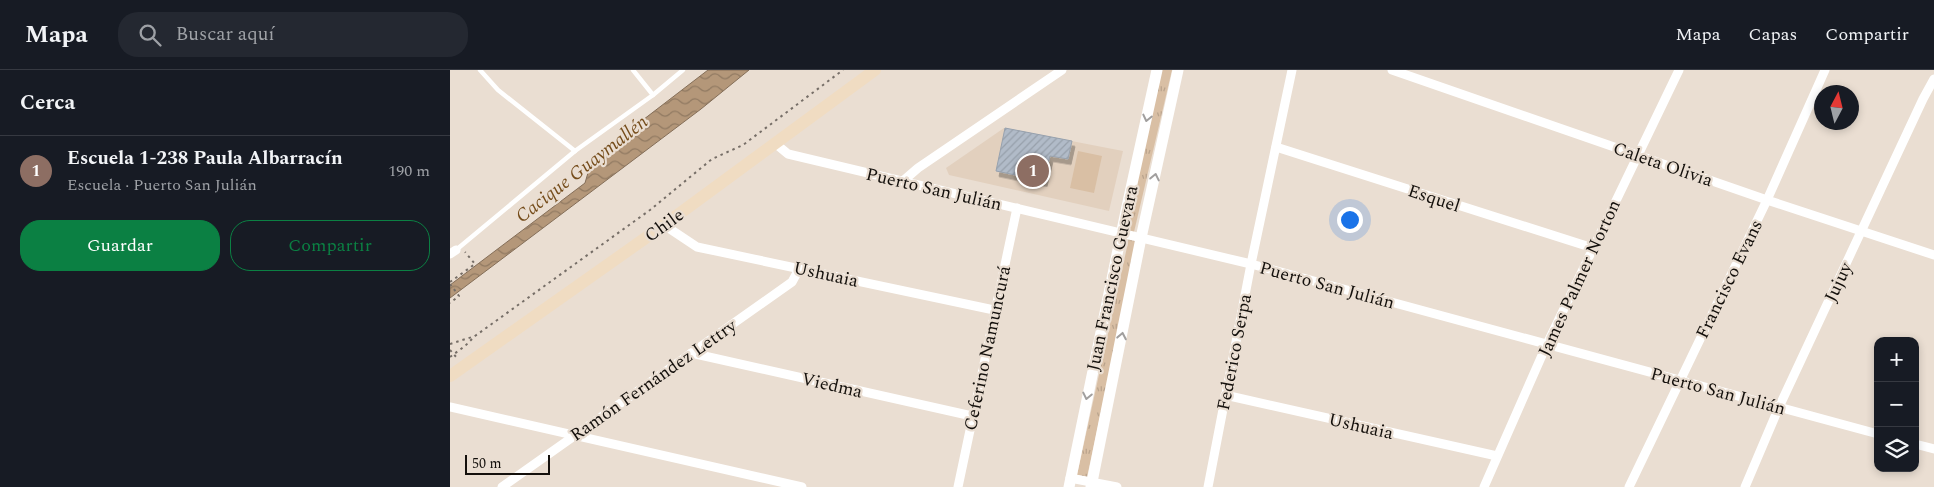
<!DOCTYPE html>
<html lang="es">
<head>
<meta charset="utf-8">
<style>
	:root { --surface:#171b24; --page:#242831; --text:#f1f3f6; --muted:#9ea1a6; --line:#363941; --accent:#0b8043 }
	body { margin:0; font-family:Spectral,serif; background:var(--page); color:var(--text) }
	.controls { position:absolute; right:15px; bottom:15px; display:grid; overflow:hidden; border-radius:10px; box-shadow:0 2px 8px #0003 }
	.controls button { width:45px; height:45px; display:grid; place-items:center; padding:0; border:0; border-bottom:1px solid var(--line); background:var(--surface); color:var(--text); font:25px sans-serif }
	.compass { position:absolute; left:1364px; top:15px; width:45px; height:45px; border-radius:50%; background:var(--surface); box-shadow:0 2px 8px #0003; rotate:7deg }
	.scale { position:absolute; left:15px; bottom:12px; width:85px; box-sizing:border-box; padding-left:5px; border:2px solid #14100c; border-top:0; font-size:14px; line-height:18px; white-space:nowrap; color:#14100c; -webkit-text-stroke:4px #eaded2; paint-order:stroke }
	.you { position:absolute; left:899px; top:149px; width:18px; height:18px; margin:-12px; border:4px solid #fff; border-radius:50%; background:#1a73e8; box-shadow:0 0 0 8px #1a73e833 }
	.badge { display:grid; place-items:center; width:32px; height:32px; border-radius:50%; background:var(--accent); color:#fff; font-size:16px; font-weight:700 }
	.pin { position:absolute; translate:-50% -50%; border:2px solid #fff; box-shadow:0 1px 5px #0006 }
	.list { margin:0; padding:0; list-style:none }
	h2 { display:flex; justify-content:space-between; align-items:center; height:65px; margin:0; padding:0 20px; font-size:21px }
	h2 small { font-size:16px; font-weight:400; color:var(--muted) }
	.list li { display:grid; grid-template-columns:32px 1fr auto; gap:15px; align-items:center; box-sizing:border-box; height:70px; padding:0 20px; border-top:1px solid var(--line) }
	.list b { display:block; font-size:19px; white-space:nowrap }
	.list p { margin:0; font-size:16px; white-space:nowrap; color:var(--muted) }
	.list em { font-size:16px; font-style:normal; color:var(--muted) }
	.actions { display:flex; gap:10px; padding:15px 20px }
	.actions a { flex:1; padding:11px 0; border:1px solid var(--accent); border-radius:20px; text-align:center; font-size:18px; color:var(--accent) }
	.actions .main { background:var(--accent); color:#fff }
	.icon { flex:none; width:28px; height:28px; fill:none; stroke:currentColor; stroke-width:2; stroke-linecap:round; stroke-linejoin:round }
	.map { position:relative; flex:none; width:1484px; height:417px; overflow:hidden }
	header { display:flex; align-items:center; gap:30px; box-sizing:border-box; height:70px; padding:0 25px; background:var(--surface); border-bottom:1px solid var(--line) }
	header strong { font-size:24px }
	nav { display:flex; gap:28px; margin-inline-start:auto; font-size:18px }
	.search { width:350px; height:45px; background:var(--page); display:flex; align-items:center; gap:12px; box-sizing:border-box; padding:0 18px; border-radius:20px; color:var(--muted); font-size:19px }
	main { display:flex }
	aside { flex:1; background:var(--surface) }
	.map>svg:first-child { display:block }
	.built { fill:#e2d0be }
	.grass { fill:#d9bfa4 }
	.park { fill:url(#park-tufts) }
	.water { fill:url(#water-waves); stroke:#846e58 }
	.building { fill:url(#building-hatch); stroke:#97a1ad; filter:url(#shadow) }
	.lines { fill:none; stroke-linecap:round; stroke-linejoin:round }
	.path { stroke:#766e67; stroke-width:2; stroke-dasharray:2.5 4; stroke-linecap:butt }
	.service { stroke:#fff; stroke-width:4.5 }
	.minor { stroke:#fff; stroke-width:9 }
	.tertiary { stroke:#fff; stroke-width:11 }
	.secondary { stroke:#f0dcc2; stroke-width:12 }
	.oneway { stroke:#a19f9e }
	.labels { text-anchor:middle; stroke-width:4.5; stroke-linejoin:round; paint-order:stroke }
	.street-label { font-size:18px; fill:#14100c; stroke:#eaded2 }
	.water-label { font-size:19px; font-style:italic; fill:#754c1a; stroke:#eaded2 }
</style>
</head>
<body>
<header>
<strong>Mapa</strong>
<div class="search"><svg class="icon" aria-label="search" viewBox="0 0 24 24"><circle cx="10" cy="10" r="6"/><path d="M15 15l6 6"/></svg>Buscar aquí</div>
<nav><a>Mapa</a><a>Capas</a><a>Compartir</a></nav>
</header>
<main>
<aside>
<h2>Cerca<small></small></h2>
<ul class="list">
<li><span class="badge" style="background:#8d6e63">1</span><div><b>Escuela 1-238 Paula Albarracín</b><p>Escuela · Puerto San Julián</p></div><em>190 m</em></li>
</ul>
<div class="actions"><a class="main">Guardar</a><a>Compartir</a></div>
</aside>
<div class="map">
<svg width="1484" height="417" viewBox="0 0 1484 417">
	<defs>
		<pattern id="park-tufts" width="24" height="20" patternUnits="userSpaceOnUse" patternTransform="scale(1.25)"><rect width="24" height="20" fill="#d9bfa4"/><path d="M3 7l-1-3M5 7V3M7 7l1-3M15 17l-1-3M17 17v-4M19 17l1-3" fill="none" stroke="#b9a38c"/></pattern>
		<pattern id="water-waves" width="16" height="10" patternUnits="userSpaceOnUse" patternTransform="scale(1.25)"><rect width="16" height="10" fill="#b49779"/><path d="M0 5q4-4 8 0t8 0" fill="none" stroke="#917a62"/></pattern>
		<pattern id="building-hatch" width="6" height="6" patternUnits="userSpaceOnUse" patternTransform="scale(1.25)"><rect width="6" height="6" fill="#b1bbc8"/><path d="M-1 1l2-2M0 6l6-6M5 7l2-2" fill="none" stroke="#97a0ab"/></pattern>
		<filter id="shadow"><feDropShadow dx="3" dy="5.5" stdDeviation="0" flood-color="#0004"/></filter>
	</defs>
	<rect width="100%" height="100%" fill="#eaded2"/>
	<!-- built -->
	<polygon class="built" points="554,58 673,81 659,141 499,105 496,98"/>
	<!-- grass -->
	<polygon class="grass" points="628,81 652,86 644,123 620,118"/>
	<!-- park -->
	<g class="park">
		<polygon points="709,0 722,0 684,162 673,161"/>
		<polygon points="679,168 688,170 637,407 627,405"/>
	</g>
	<!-- water -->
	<polygon class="water" points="258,0 299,0 251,39 0,228 0,215 135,113 142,89"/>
	<!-- building -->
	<polygon class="building" points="555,58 622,71 618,89 600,86 594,111 546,101"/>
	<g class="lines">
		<!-- path -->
		<g class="path">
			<polyline points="0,212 25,194 15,182"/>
			<polyline points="0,214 9,226 0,233"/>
			<polyline points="0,274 22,267"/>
			<polyline points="0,280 7,288"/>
			<polyline points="0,287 15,276 25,266 200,140 262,89 293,75 393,0"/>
		</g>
		<!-- service -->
		<g class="service">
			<polyline points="30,0 48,20 125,81"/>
			<polyline points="183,0 203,25"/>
			<polyline points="6,180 125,81 203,25 233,0"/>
		</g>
		<!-- minor -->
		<g class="minor">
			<polyline points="942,0 1317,130 1484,185"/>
			<polyline points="326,74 338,84 801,194 1428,364"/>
			<polyline points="826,77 1143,178"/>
			<polyline points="453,111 468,98 612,0"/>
			<polyline points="214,155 247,177 544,240"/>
			<polyline points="0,184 6,180"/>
			<polyline points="241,283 522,346"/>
			<polyline points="775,325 1047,386"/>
			<polyline points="0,337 352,417"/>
			<polyline points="1465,374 1484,379"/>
			<polyline points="620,408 667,417"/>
			<polyline points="52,417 342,212 349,199"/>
			<polyline points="508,417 567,138"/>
			<polyline points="758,417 801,194 842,0"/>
			<polyline points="1034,417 1097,274 1229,0"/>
			<polyline points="1179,417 1317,130 1375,0"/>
			<polyline points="1295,417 1329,337 1473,29 1484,9"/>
		</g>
		<!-- tertiary -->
		<g class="tertiary">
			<polyline points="619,417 676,141 707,0"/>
			<polyline points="641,417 691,168 728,0"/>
		</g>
		<!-- secondary -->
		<polyline class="secondary" points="0,306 214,155 425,0"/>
	</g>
	<!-- one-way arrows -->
	<defs><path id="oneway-chevron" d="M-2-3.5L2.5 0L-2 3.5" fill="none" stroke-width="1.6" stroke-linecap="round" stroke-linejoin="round" transform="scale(1.25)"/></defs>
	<g class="oneway">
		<use href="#oneway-chevron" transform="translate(697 48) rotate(103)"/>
		<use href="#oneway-chevron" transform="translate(705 107) rotate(-78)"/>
		<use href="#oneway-chevron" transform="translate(672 266) rotate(-79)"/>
		<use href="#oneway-chevron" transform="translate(637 326) rotate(102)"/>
	</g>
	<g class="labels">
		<!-- street labels -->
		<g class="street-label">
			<text transform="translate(1213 94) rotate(19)" y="6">Caleta Olivia</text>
			<text transform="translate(484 119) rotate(13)" y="6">Puerto San Julián</text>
			<text transform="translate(984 128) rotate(18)" y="6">Esquel</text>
			<text transform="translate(214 155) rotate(-36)" y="6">Chile</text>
			<text transform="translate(376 204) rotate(12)" y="6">Ushuaia</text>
			<text transform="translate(662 208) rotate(-78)" y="6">Juan Francisco Guevara</text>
			<text transform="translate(1129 208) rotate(-65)" y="6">James Palmer Norton</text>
			<text transform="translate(1279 209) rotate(-64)" y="6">Francisco Evans</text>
			<text transform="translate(1388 212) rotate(-65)" y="6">Jujuy</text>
			<text transform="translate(877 215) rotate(15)" y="6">Puerto San Julián</text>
			<text transform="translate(537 278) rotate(-78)" y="6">Ceferino Namuncurá</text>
			<text transform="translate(784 282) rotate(-79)" y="6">Federico Serpa</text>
			<text transform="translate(203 310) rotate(-35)" y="6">Ramón Fernández Lettry</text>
			<text transform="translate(382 315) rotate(13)" y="6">Viedma</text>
			<text transform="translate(1268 321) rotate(15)" y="6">Puerto San Julián</text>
			<text transform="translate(911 356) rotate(13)" y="6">Ushuaia</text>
		</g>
		<!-- water labels -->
		<g class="water-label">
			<text transform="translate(131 98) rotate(-38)" y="7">Cacique Guaymallén</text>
		</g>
	</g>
</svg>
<div class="controls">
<button>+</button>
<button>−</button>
<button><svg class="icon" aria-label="layers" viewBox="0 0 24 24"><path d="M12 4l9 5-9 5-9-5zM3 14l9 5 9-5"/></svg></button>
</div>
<svg class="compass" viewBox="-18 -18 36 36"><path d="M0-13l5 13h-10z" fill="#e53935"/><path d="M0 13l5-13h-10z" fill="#9ea1a6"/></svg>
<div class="scale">50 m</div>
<div class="you"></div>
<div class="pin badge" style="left:583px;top:101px;background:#8d6e63">1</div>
</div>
</main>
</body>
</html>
